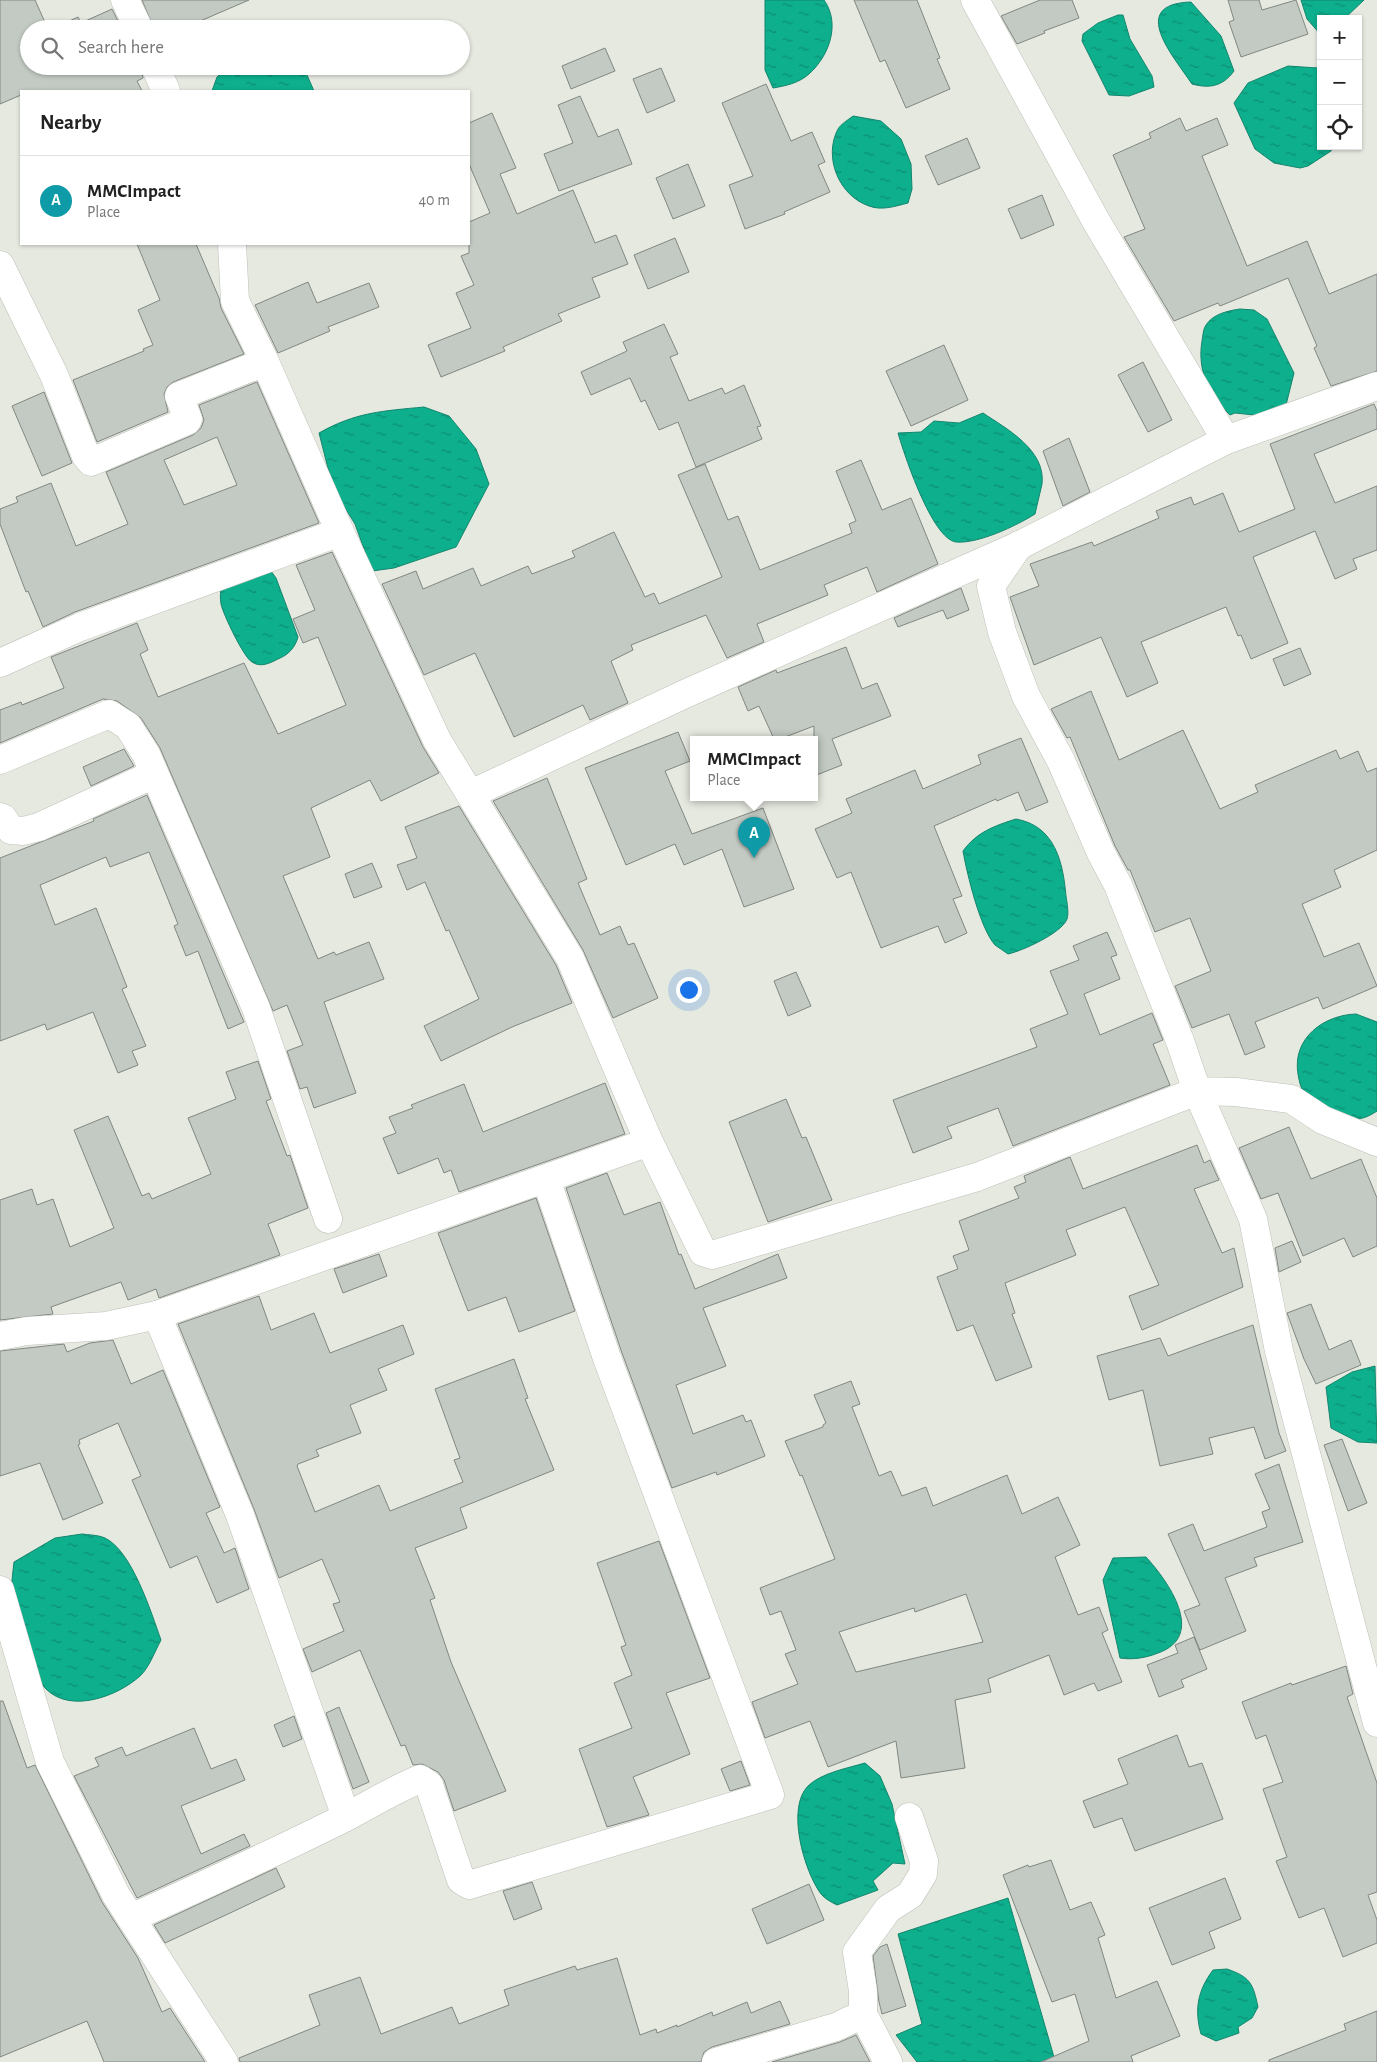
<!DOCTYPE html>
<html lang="en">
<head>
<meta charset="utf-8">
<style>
	:root { --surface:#fff; --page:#f2f2f2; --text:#222; --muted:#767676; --line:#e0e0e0; --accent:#3579ae }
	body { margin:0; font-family:"Alegreya Sans",sans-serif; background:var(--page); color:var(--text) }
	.controls { position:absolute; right:15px; top:15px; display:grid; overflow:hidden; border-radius:0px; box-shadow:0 1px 4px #0004 }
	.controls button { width:45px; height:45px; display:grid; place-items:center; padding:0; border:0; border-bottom:1px solid var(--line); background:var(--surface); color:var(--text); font:25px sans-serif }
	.you { position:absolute; left:688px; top:989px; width:18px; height:18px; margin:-12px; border:4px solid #fff; border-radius:50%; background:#1a73e8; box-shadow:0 0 0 8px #1a73e833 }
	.badge { display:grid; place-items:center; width:32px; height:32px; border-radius:50%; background:var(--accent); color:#fff; font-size:16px; font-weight:700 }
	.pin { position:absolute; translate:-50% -41px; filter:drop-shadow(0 1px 2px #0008) }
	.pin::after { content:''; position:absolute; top:26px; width:18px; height:15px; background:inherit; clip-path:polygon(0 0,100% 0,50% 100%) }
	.popup { position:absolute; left:690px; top:736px; width:128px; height:65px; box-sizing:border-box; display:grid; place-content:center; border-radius:0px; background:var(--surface); filter:drop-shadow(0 1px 4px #0005); font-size:16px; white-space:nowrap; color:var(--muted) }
	.popup b { font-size:19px; color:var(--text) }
	.popup::after { content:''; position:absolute; left:50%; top:100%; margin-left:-10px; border:10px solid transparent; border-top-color:var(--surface) }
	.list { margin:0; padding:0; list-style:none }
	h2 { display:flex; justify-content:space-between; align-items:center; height:65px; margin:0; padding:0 20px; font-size:21px }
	h2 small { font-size:16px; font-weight:400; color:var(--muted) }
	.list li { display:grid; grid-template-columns:32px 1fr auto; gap:15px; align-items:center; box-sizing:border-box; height:90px; padding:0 20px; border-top:1px solid var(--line) }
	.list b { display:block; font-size:19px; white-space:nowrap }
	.list p { margin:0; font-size:16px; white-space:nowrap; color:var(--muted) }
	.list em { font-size:16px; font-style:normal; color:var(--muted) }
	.icon { flex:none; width:28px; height:28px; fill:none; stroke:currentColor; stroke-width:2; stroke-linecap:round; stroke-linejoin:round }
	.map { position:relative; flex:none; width:1377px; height:2062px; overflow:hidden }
	.search { position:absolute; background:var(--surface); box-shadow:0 1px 4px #0004; left:20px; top:20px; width:450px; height:55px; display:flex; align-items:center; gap:12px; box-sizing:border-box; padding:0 18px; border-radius:28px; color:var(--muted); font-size:19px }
	.panel { position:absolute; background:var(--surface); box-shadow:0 1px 4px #0004; left:20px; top:90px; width:450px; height:155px; border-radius:0px }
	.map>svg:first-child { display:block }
	.water { fill:url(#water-ripples); stroke:#14866d }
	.building { fill:#c2cac3; stroke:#818881; fill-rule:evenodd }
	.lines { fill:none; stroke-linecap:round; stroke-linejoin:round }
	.minor-casing { stroke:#bdc0b8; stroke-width:29 }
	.minor { stroke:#fff; stroke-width:28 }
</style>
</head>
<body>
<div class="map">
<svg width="1377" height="2062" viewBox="0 0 1377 2062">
	<defs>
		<pattern id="water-ripples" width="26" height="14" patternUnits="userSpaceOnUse" patternTransform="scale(1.25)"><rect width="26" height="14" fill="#0daf8d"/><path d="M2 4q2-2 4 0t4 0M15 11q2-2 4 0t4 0" fill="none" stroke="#0d8e73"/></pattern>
	</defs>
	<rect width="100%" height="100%" fill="#e6e9e0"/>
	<!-- water -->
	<g class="water">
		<path d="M765,0H824C841,24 829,56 809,74C799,83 785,86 773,88L765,70Z"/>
		<polygon points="1301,0 1364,0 1344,19 1321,19 1321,35 1307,19"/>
		<path d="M1191,2L1221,36L1234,71C1223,86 1210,89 1192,84C1174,57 1127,4 1191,2Z"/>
		<polygon points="1118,15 1123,15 1130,39 1152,76 1154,87 1129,96 1109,95 1082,41 1083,34 1098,23"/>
		<polygon points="229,66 303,66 314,91 212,91 217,77"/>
		<polygon points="1288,66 1318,68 1321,76 1321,146 1333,146 1331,151 1308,166 1300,168 1274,163 1255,149 1234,103 1248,83"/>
		<path d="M853,116L881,121L901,139L911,164L912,189L908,203C896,206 882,211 869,206C839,196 823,157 838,129C841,124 848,120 853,116Z"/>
		<path d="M1240,309L1254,310L1267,319L1294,373L1285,409L1264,416L1235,413L1230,415C1209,395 1197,370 1202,341C1203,336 1203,329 1206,325C1213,314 1227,311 1240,309Z"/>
		<path d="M424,407L449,416L476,449L489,484L456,547L394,568L372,571L355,524L342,503L331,480L319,433C356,412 383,411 424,407Z"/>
		<path d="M983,413C1007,429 1046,450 1042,484C1040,494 1037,504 1035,514C1016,526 978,544 956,542C932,539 904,454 898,433L921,432L934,421L959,423Z"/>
		<path d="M268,567L276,578L298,637C295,648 288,655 278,659C270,663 261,668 252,662C244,658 223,614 221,604C220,597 220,592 222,585Z"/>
		<path d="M1016,819C1055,826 1063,862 1066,896C1067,903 1069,913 1067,919C1062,933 1022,951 1008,954C1004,951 999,948 995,945C980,928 967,874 963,851C977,832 994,826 1016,819Z"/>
		<path d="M1356,1014L1377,1022V1111C1358,1124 1345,1120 1328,1110C1321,1106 1310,1101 1305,1095C1301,1089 1299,1081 1298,1074C1292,1038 1324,1015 1356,1014Z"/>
		<polygon points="1375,1366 1377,1443 1358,1442 1331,1428 1326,1387 1352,1372"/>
		<path d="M82,1534C89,1535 99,1535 105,1538C132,1551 151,1612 161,1640C155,1651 149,1668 140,1676C118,1696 71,1714 46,1689C31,1675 15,1614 12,1593C11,1583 13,1572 14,1562L55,1538Z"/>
		<path d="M1146,1557C1168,1581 1207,1636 1158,1653C1146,1658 1132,1660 1120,1658L1103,1580L1113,1558Z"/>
		<path d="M865,1763L880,1776L892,1804L905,1864L893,1863L873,1881L878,1890L837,1905C831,1902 825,1899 821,1894C804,1871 786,1808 808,1786C821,1773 848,1768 865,1763Z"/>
		<polygon points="1008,1898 1054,2057 1041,2062 917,2062 896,2035 922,2024 898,1934"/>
		<path d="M1227,1969C1250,1977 1253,1983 1258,2007L1252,2018L1238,2027L1239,2033L1216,2041L1201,2034C1194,2009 1198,1990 1213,1970Z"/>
	</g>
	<!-- building -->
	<g class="building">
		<polygon points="0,0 35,0 48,29 29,29 29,66 140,66 143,78 137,81 142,91 21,91 21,95 0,104"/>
		<polygon points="142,0 249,0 198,22 201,29 154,29"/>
		<polygon points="854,0 917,0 940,58 937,59 950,89 906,108 885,60 880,62"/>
		<polygon points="1040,0 1072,0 1079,18 1044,31 1045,33 1017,44 1001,16"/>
		<polygon points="1228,0 1259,0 1262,10 1296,0 1308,34 1241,57 1229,22 1234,20"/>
		<polygon points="112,9 122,29 52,29 78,17 81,23"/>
		<polygon points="605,48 615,71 571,89 562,66"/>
		<polygon points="661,68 675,101 647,113 633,79"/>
		<polygon points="766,84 791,141 812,132 825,162 818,165 830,192 784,212 785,214 745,229 729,185 753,176 722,103"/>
		<polygon points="580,96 598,137 618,129 632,164 559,191 544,154 573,143 558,105"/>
		<polygon points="492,113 516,168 500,174 517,214 573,190 595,243 616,235 628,264 592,278 600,297 558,314 562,321 503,347 505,351 441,377 428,345 471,328 456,293 474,285 461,256 469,253 469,222 490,213 469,164 469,123"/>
		<polygon points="1180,118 1186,131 1217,118 1228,145 1202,156 1247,266 1307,241 1329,294 1377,274 1377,371 1331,386 1314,348 1317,346 1288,278 1220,306 1218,303 1174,321 1124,237 1145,229 1113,155 1151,138 1149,133"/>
		<polygon points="967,138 980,168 938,185 925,156"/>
		<polygon points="688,164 705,206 673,219 656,178"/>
		<polygon points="1042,195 1054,225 1021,239 1008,209"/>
		<polygon points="675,238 689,272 648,289 634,255"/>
		<polygon points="137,244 196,244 219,298 221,308 244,354 173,382 167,387 164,394 168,412 97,442 73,380 144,351 143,349 153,345 138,310 160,300"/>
		<polygon points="308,282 317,303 369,283 379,307 328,327 330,331 278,353 255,305"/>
		<polygon points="664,324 678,354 670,357 689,401 722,388 725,394 744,385 761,426 757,427 762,439 696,467 678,422 659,430 645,400 641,402 630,378 591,395 581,372 627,351 623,342"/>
		<polygon points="944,345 968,400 911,426 886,371"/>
		<polygon points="1143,362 1172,420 1148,432 1118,375"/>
		<path d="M257,382L319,523L75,612L43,627L28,591L26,592L0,524V509L18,502L16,497L51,483L76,546L128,524L106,472L193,435L201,428L204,420L199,405ZM217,437L237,485L184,505L164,460Z"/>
		<polygon points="44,392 72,463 42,476 12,406"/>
		<polygon points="1374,404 1377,411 1377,429 1314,454 1335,503 1377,486 1377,550 1353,559 1357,569 1335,579 1315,531 1253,557 1288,643 1251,659 1241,635 1238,636 1226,607 1141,642 1158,683 1127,697 1101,637 1034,665 1010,597 1039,586 1030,564 1092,542 1094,546 1159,518 1156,511 1191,497 1194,505 1223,493 1239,532 1295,509 1270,444"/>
		<polygon points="1069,438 1090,492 1063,506 1043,451"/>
		<polygon points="861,460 882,510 911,498 938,564 877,592 867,567 824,585 828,595 757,624 764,642 727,658 706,615 631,645 633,650 611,661 628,703 590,720 583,705 514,737 475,653 424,675 382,584 416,571 423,589 473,568 481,586 528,566 532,574 575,557 572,551 614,532 645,597 654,593 659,604 722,577 678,475 705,464 728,520 738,516 760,570 852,533 849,524 856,521 836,471"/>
		<polygon points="332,552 423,747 439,773 381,801 370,780 311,808 330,857 283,876 318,959 334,952 336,955 369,942 384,979 324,1002 356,1093 314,1108 307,1087 300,1089 287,1051 303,1045 287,1005 273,1011 160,748 141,718 117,701 103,699 0,743 0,710 21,702 22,705 64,688 51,657 137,623 148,650 140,654 158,697 244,663 278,734 346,705 318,637 303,643 293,619 315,610 296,565"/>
		<polygon points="961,588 969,610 947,619 943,610 898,627 894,618"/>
		<polygon points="846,647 862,689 877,683 891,716 832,739 842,765 814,776 814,726 780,739 774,739 759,706 748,711 738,687 776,670 777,673"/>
		<polygon points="1300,648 1311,674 1284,686 1273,659"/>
		<polygon points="1091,691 1119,760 1183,730 1220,809 1258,792 1255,785 1336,750 1340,759 1358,751 1367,772 1377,768 1377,850 1334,870 1341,887 1302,904 1324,957 1359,943 1377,986 1323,1009 1318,997 1255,1022 1265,1047 1245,1055 1229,1014 1192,1028 1175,986 1211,971 1190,918 1155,932 1130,870 1128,870 1115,846 1070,737 1067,738 1051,709"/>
		<polygon points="678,732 690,761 665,771 692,834 763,808 794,889 744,907 722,849 684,865 675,844 626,865 585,768"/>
		<polygon points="1021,738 1048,802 1026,811 1018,792 997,801 996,799 934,826 962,896 953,899 967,933 945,943 938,926 881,948 851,872 837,878 815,829 852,813 846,799 915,770 923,789 981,764 978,755"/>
		<polygon points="124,749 134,766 91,786 83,767"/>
		<polygon points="547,778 587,879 578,883 600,935 620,926 628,945 634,943 658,998 613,1018 583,950 493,801"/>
		<polygon points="147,795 244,1022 228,1029 198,951 186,956 174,926 178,924 149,852 110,867 106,857 40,885 55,925 96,908 127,987 122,989 146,1046 132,1051 138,1065 118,1073 93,1012 47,1030 45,1024 0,1041 0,858 94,821 93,819"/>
		<polygon points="459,806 556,965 572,1003 512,1027 441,1061 424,1026 479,999 449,930 446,931 425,882 407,890 397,865 417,858 405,827"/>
		<polygon points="372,863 382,887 354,898 345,874"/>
		<polygon points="1107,932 1117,955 1111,957 1120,979 1084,994 1100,1035 1152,1013 1163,1040 1153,1044 1170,1085 1013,1146 998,1108 947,1127 952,1138 913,1153 893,1100 1037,1047 1030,1029 1068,1014 1050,971 1079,960 1073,946"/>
		<polygon points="796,972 811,1006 788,1016 774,981"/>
		<polygon points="258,1061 271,1099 266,1101 287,1156 290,1155 308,1208 268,1224 280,1255 159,1298 156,1289 128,1300 121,1282 51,1307 53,1314 0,1320 0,1200 32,1189 37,1205 53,1199 70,1247 114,1228 74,1130 108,1116 142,1196 149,1193 152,1199 211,1174 188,1118 236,1099 226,1072"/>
		<polygon points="605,1083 625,1134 459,1192 451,1170 444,1173 438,1158 398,1174 383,1138 396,1133 389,1117 413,1108 411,1105 464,1084 483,1132"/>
		<polygon points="786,1099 802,1138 806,1137 832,1200 768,1222 729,1122"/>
		<polygon points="1289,1127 1311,1179 1361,1159 1377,1198 1377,1246 1353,1257 1344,1238 1303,1256 1278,1193 1261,1199 1239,1148"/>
		<polygon points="1197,1145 1204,1163 1210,1160 1219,1180 1194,1189 1222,1253 1234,1248 1243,1287 1142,1330 1129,1296 1159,1285 1125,1207 1066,1230 1076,1255 1005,1283 1015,1313 1012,1314 1032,1367 996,1381 973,1325 957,1331 937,1277 958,1269 953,1256 969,1250 959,1221 1019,1198 1014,1187 1026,1182 1024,1176 1070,1157 1083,1189"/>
		<polygon points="607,1173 624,1215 660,1202 679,1255 681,1254 695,1289 778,1254 787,1278 703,1308 726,1366 676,1385 693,1434 743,1415 746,1422 751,1420 765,1456 717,1475 716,1472 672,1488 622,1353 566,1188"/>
		<polygon points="536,1198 575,1311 519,1332 506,1297 468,1311 438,1233"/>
		<polygon points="1292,1241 1301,1262 1279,1272 1275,1248"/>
		<polygon points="379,1254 387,1276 343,1293 334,1269"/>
		<polygon points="259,1296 271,1330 314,1313 330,1353 403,1325 414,1354 378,1369 387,1390 350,1405 361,1433 316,1450 319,1456 298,1464 297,1466 315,1512 379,1485 390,1511 463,1482 454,1460 460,1458 435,1389 514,1359 528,1398 525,1399 554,1470 460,1508 467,1528 415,1548 435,1598 430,1600 451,1662 506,1791 454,1811 444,1780 438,1772 422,1764 413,1765 405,1745 401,1746 360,1650 312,1672 303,1649 344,1631 333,1604 340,1602 322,1559 279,1578 254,1509 178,1324"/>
		<polygon points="1311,1304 1329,1350 1351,1340 1361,1365 1316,1384 1304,1359 1287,1313"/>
		<polygon points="1253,1325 1279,1433 1286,1451 1265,1459 1254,1427 1209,1438 1213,1454 1160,1466 1143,1390 1109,1400 1097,1356 1160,1338 1168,1356"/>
		<polygon points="113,1340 131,1384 163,1370 220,1507 206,1513 224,1553 235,1548 249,1589 217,1603 197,1556 170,1568 132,1480 141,1476 118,1423 79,1440 80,1444 78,1445 103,1503 63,1520 40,1463 0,1476 0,1351 64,1344 67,1352 90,1343"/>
		<path d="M851,1381L860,1404L852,1407L879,1476L891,1471L902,1496L926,1487L933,1506L1007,1475L1022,1514L1058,1497L1080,1545L1055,1557L1078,1615L1099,1607L1108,1630L1102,1633L1122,1682L1098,1691L1094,1683L1064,1695L1049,1655L988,1679L991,1692L955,1700L965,1768L901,1778L896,1741L828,1767L810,1721L765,1738L752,1702L798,1684L785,1654L796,1650L781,1611L770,1615L760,1588L835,1559L802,1475L800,1476L785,1441L823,1427V1425L826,1423L814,1395ZM966,1594L983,1642L856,1672L839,1632L914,1608L915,1612Z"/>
		<polygon points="1342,1439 1367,1503 1348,1511 1324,1445"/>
		<polygon points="1279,1464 1303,1542 1254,1558 1257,1566 1225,1578 1246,1631 1200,1650 1184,1611 1200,1605 1168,1534 1193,1524 1204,1551 1267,1527 1262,1512 1270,1509 1255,1474"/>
		<polygon points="659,1541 710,1678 666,1693 690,1754 633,1777 649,1815 607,1827 579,1749 632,1728 614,1683 632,1675 621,1647 626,1645 597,1563"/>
		<polygon points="1194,1637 1207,1669 1181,1680 1184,1687 1159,1697 1147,1665 1178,1653 1175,1645"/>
		<polygon points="1346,1666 1353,1694 1347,1697 1377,1783 1377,1892 1368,1895 1377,1920 1377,1943 1343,1957 1324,1908 1299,1918 1276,1861 1287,1857 1263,1789 1283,1782 1266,1735 1256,1739 1242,1702 1291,1683 1292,1685"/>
		<polygon points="0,1701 3,1701 27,1768 35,1765 102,1902 138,1958 162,2012 170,2008 205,2062 104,2062 87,2021 0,2057"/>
		<polygon points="339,1707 369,1782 353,1789 326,1713"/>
		<polygon points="294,1716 302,1739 283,1747 274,1725"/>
		<polygon points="194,1728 211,1769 236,1759 245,1780 181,1806 201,1854 244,1834 250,1846 137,1898 74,1776 99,1766 95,1758 122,1747 126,1756"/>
		<polygon points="1177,1735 1189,1767 1202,1763 1223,1819 1135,1851 1122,1818 1094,1828 1083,1801 1128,1784 1118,1759"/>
		<polygon points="741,1761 750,1785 730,1791 721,1769"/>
		<polygon points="1051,1860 1070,1910 1091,1902 1105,1935 1098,1938 1116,1998 1157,1981 1180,2036 1131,2056 1133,2062 1041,2062 1089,2041 1075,1994 1052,2002 1003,1875 1028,1865 1029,1867"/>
		<polygon points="276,1868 285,1887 228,1914 165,1943 154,1925"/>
		<polygon points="1225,1878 1241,1919 1209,1932 1215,1948 1172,1965 1149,1908"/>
		<polygon points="532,1882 542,1909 514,1920 503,1891"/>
		<polygon points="809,1884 824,1920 767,1944 752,1909"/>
		<polygon points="887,1944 906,2006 882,2014 879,2002 873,1956 880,1947"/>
		<polygon points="617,1958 640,2035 656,2029 657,2033 677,2025 677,2027 712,2012 713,2016 747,2002 751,2013 780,2001 790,2024 712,2047 704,2052 701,2062 240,2062 239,2058 320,2025 309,1995 360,1977 381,2034 452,2007 459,2024 509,2005 504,1990 575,1966 577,1970"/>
		<polygon points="1377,2011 1377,2062 1269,2062 1269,2060 1346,2030 1344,2024"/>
		<polygon points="856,2035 870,2062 772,2062 840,2042"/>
	</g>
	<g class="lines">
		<!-- minor casing -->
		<g class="minor-casing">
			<g id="minor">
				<polyline points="125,0 139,29"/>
				<polyline points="975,0 1096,221 1226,440"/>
				<polyline points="155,66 166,91"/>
				<polyline points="232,244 235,301 265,362 340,532 437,740 570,958 649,1142 703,1252 712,1255 977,1177 1197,1091 1253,1219 1279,1351 1377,1723"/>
				<polyline points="0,265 54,375 86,456 91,462 187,421 188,419 179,396 265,362"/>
				<polyline points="1019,545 991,586 1002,632 1026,696 1061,761 1101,853 1118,885 1180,1041 1197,1091 1236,1092 1291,1099 1323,1120 1377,1142"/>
				<polyline points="0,663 80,627 340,532"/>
				<polyline points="0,760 109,714 128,726 146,754 256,1008 328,1219"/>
				<polyline points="471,794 687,693 1020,545 1226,440 1377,386"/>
				<polyline points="0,817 3,818 11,830 23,831 39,827 154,774"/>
				<polyline points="157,1315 240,1515 346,1817"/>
				<polyline points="0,1336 27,1331 106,1326 157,1315 649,1142"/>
				<polyline points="0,1590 50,1762 116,1895 224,2062"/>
				<path d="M131,1918C198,1888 263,1858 328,1826C360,1811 388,1792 420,1779L429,1785L461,1880L469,1885L770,1795L607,1358L546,1179"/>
				<polyline points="863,2014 888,2062"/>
				<polyline points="716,2062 836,2027 863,2014 863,1991 857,1952 888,1909 910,1895 923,1874 924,1861 909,1817"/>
			</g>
		</g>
		<!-- minor -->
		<use href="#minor" class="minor"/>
	</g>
</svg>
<div class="controls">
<button>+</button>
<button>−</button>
<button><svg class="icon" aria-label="locate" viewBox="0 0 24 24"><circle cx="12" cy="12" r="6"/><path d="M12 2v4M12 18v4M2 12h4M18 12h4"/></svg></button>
</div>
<div class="you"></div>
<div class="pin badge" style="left:754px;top:858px;background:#0f9aa8">A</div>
<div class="popup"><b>MMCImpact</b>Place</div>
<div class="search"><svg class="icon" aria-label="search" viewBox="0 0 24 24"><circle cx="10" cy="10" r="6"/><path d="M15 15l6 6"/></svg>Search here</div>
<section class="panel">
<h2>Nearby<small></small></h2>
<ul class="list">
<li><span class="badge" style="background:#0f9aa8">A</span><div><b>MMCImpact</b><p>Place</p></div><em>40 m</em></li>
</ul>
</section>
</div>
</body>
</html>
